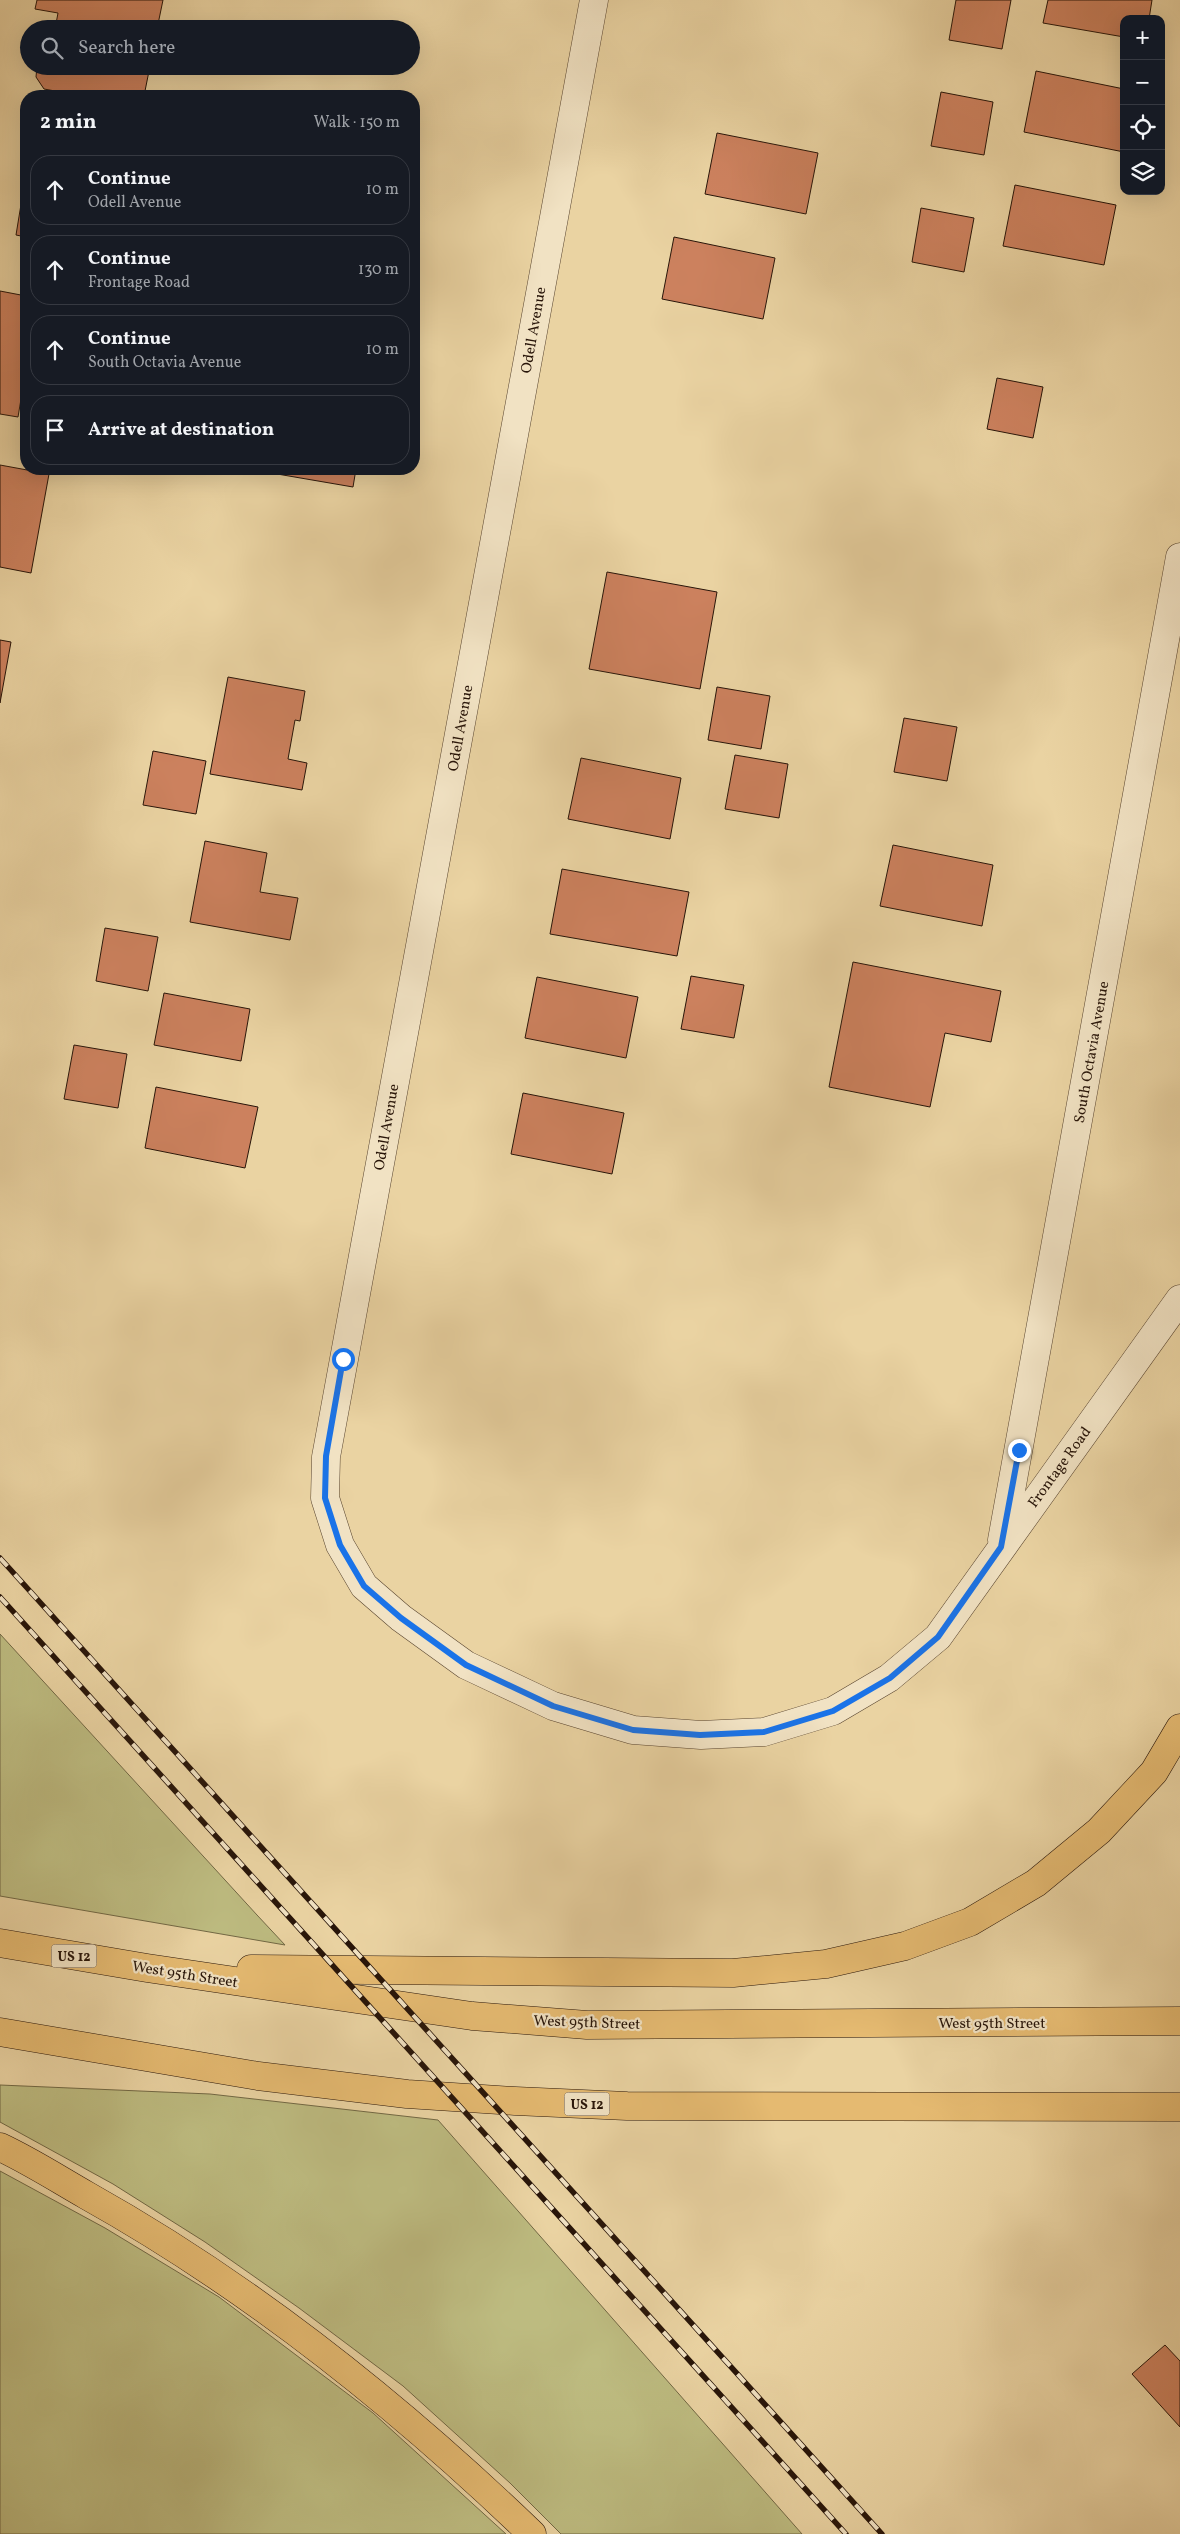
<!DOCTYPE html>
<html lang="en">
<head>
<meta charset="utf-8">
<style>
	:root { --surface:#171b24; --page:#20242c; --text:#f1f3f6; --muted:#9ea1a6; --line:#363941 }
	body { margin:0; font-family:Vollkorn,serif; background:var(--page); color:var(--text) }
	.controls { position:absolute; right:15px; top:15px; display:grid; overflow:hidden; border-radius:10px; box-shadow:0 5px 20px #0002 }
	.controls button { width:45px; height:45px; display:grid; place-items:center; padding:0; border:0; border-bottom:1px solid var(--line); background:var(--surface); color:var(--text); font:25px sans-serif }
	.stop { position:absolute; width:15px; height:15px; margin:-11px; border:4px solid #1a73e8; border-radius:50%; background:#fff }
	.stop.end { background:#1a73e8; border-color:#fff; box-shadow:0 1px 5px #0008 }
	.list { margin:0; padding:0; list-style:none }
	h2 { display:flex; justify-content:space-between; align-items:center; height:65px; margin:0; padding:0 20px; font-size:21px }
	h2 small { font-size:16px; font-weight:400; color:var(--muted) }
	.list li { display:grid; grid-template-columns:32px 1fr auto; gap:15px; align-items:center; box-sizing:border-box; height:70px; margin:0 10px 10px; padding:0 10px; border:1px solid var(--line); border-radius:20px }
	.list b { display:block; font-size:19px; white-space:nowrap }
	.list p { margin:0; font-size:16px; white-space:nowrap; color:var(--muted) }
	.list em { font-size:16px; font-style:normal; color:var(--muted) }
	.icon { flex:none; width:28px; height:28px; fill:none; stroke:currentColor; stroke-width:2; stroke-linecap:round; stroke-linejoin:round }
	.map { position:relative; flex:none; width:1180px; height:2534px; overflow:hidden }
	.search { position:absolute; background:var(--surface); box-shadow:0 5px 20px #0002; left:20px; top:20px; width:400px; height:55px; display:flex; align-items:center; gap:12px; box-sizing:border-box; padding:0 18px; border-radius:28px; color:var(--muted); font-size:19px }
	.panel { position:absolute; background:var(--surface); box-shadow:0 5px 20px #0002; left:20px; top:90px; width:400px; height:385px; border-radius:20px }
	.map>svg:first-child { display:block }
	.green { fill:#bdbb80; stroke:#726844 }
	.building { fill:#cc815e; stroke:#281509 }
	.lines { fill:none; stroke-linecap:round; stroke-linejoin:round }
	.street-casing { stroke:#58442f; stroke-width:29 }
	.primary-casing { stroke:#281509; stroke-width:29 }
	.street { stroke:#f1e2c3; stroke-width:28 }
	.primary { stroke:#e5ba71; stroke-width:28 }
	.rail-casing { stroke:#281509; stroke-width:5.5 }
	.rail { stroke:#f1e2c3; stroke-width:4; stroke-dasharray:11; stroke-linecap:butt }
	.route { stroke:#1a73e8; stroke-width:6 }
	.labels { text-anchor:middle; stroke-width:4.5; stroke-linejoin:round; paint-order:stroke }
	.shield { fill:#f1e2c3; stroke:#645241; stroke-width:1 }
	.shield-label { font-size:14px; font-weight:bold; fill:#281509 }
	.street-label { font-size:15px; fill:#281509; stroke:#f1e2c3 }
</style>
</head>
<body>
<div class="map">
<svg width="1180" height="2534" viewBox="0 0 1180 2534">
	<rect width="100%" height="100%" fill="#ead3a2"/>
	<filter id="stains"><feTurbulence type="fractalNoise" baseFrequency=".004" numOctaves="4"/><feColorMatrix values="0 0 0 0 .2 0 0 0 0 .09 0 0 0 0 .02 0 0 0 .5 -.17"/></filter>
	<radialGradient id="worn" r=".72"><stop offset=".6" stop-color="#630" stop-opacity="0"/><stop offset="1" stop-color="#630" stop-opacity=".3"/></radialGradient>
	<!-- green -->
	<g class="green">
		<polygon points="0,1634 257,1915 285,1945 0,1896"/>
		<polygon points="0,2085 210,2094 438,2120 802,2534 561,2534 510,2483 403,2386 299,2308 205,2242 113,2184 0,2122"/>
		<polygon points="0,2171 105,2228 219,2297 373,2413 506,2534 0,2534"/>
	</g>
	<!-- building -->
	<g class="building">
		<polygon points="37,0 163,0 157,29 55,29 58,13 35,9"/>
		<polygon points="956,0 1011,0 1002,49 949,40"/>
		<polygon points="1048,0 1152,0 1149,19 1124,19 1124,37 1043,23"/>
		<polygon points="37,66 150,66 144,96 83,96 44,89 36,77"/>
		<polygon points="1036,71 1124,89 1124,152 1024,132"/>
		<polygon points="941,92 993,102 984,155 931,146"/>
		<polygon points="717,133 818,153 806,214 705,194"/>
		<polygon points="1015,185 1116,205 1104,265 1003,246"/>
		<polygon points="24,186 26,186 26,237 16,235"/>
		<polygon points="921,208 974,218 964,272 912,262"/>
		<polygon points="674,237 775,258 763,319 662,299"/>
		<polygon points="0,291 26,296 26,400 21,399 18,417 0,414"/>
		<polygon points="997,378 1043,387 1033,438 987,429"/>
		<polygon points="0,465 49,474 31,573 0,567"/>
		<polygon points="248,469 356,469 353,487"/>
		<polygon points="607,572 717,592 700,689 589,669"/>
		<polygon points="0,640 11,642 0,703"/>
		<polygon points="228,677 305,691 300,721 295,720 288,759 307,763 302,790 210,774"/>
		<polygon points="717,687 770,696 761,749 708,740"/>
		<polygon points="904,718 957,727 947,781 894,772"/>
		<polygon points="153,751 206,761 196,814 143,805"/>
		<polygon points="735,755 788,764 779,818 725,809"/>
		<polygon points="581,758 681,778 670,839 568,819"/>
		<polygon points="205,841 267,853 260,892 298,898 290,940 190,922"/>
		<polygon points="893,845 993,865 982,926 880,906"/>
		<polygon points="562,869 689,892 677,956 550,934"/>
		<polygon points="105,928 158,937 148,991 96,981"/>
		<polygon points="853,962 1001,991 991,1042 945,1033 930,1107 829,1087"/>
		<polygon points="691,976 744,985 734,1038 681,1029"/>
		<polygon points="537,977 638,997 626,1058 525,1038"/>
		<polygon points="164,993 250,1009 241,1061 154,1045"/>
		<polygon points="74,1045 127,1054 118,1108 64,1099"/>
		<polygon points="156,1087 258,1107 245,1168 145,1148"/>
		<polygon points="523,1093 624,1113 612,1174 511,1154"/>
		<polygon points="1165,2345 1180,2361 1180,2427 1132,2374"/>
	</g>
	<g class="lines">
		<!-- street casing -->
		<g class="street-casing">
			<g id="street">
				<polyline points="594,0 326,1457 325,1498 340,1545 364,1586 401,1618 466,1665 553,1706 633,1730 701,1735 764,1732 833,1711 889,1678 938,1637 1180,1299"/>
				<polyline points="1002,1540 1180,557"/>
			</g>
		</g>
		<!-- primary casing -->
		<g class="primary-casing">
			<g id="primary">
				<polyline points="0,1943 147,1968 472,2016 587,2025 1180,2021"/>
				<polyline points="251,1969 733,1973 826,1964 905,1946 970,1922 1036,1883 1099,1831 1154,1772 1180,1728"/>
				<polyline points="0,2032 258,2076 407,2094 515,2101 627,2106 1180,2107"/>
				<path d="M0,2147C30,2161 58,2179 86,2195C249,2286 398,2405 532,2534"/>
			</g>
		</g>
		<!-- street -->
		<use href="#street" class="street"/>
		<!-- primary -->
		<use href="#primary" class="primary"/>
		<!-- rail casing -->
		<g class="rail-casing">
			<g id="rail">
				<polyline points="0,1558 882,2534"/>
				<polyline points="0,1597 846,2534"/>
			</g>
		</g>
		<!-- rail -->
		<use href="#rail" class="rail"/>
	</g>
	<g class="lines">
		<!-- route -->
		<polyline class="route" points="343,1359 326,1456 325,1498 340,1545 364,1586 401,1618 466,1665 553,1706 633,1730 700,1735 764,1732 833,1711 890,1678 938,1637 1001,1547 1019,1450"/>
	</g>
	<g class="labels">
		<!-- shield labels -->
		<g class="shield">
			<rect x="51.5" y="1944.5" width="45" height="23" rx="4"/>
			<rect x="564.5" y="2092.5" width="45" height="23" rx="4"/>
		</g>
		<g class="shield-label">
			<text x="74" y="1961">US 12</text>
			<text x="587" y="2109">US 12</text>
		</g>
		<!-- street labels -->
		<g class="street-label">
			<text transform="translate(533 330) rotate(-80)" y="5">Odell Avenue</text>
			<text transform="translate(460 728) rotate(-80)" y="5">Odell Avenue</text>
			<text transform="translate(1091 1052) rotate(-80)" y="5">South Octavia Avenue</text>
			<text transform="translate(386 1127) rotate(-80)" y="5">Odell Avenue</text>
			<text transform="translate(1059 1467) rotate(-54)" y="5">Frontage Road</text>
			<text transform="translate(185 1974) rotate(9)" y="5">West 95th Street</text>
			<text transform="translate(587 2022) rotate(2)" y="5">West 95th Street</text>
			<text x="992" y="2028">West 95th Street</text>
		</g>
	</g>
	<rect width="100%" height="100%" filter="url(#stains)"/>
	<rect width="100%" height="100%" fill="url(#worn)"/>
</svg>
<div class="controls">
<button>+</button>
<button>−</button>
<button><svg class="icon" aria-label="locate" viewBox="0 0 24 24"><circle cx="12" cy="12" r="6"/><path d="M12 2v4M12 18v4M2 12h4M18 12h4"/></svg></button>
<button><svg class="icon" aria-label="layers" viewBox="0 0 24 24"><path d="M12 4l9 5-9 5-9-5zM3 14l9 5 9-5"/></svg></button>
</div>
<div class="stop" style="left:343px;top:1359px"></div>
<div class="stop end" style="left:1019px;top:1450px"></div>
<div class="search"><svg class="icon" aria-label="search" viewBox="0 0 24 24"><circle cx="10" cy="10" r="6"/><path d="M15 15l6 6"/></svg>Search here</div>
<section class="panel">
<h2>2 min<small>Walk · 150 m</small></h2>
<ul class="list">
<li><svg class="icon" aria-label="ahead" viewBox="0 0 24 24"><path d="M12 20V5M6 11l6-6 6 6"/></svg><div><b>Continue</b><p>Odell Avenue</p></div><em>10 m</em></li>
<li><svg class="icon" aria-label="ahead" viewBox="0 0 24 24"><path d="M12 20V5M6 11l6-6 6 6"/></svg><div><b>Continue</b><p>Frontage Road</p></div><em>130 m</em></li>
<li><svg class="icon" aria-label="ahead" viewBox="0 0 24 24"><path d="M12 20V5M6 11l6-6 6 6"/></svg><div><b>Continue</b><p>South Octavia Avenue</p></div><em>10 m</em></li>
<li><svg class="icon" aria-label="arrive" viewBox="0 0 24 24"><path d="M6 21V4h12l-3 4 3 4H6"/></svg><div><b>Arrive at destination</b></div></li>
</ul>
</section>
</div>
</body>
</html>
